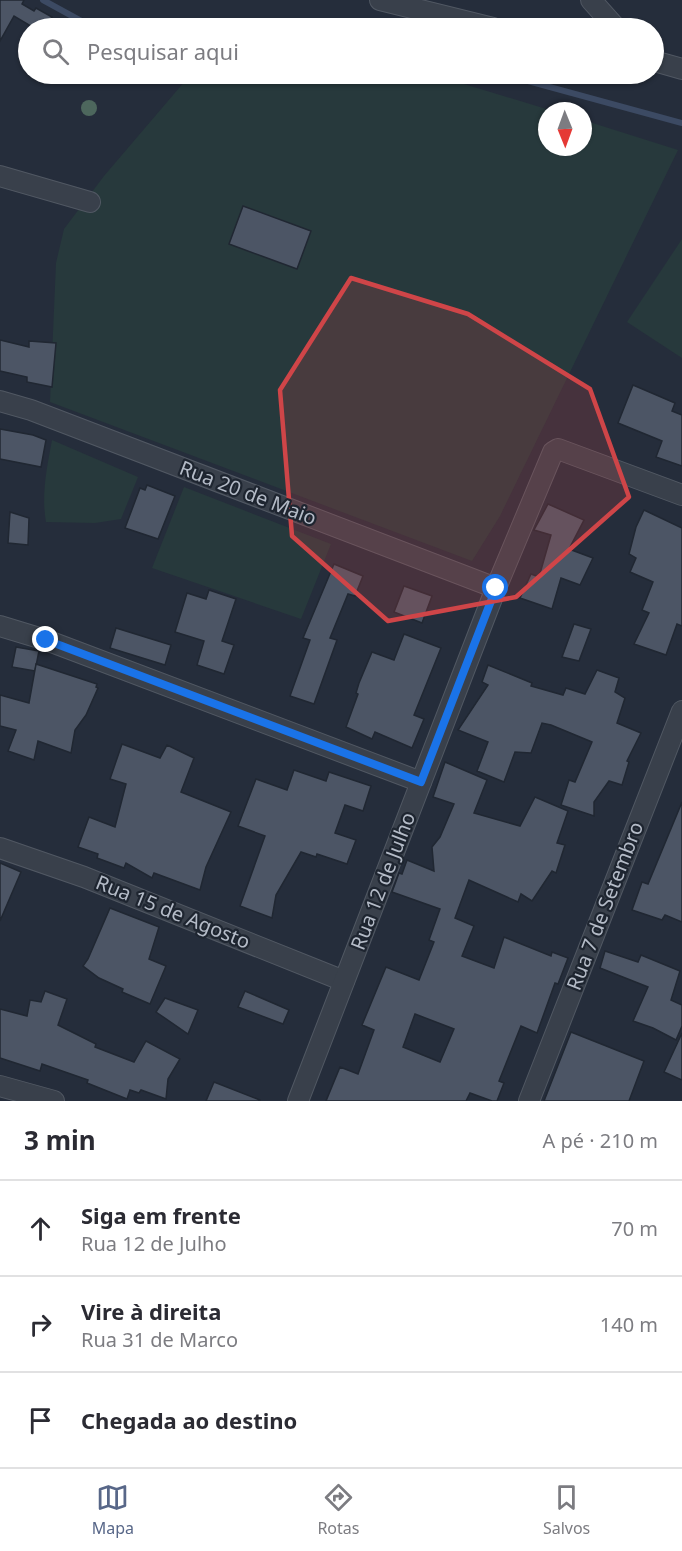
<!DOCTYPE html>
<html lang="pt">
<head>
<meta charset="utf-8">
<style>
	:root { --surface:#fff; --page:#f7f7f7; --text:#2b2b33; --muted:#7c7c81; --line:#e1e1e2; --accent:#586788 }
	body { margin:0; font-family:"Noto Sans",sans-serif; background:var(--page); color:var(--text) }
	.compass { position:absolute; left:538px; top:102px; width:54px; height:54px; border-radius:50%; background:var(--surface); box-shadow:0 2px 4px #0004; rotate:179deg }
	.stop { position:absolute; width:18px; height:18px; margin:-14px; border:4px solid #1a73e8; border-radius:50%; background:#fff }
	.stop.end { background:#1a73e8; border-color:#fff; box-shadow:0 2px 6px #0008 }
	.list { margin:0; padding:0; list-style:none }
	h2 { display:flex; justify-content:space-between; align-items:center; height:78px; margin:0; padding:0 24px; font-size:26px }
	h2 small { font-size:20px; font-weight:400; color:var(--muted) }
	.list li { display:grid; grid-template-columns:39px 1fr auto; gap:18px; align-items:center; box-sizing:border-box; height:96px; padding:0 24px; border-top:2px solid var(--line) }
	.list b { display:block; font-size:22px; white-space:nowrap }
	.list p { margin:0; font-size:20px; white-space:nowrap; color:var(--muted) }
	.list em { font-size:20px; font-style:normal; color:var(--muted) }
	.icon { flex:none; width:33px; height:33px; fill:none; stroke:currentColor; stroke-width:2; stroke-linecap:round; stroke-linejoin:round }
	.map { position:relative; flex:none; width:682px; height:1101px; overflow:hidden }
	.search { position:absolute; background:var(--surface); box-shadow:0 2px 4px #0004; left:18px; right:18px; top:18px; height:66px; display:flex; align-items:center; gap:15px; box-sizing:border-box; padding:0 21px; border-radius:33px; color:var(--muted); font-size:22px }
	.sheet { height:366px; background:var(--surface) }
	nav { display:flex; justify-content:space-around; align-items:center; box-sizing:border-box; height:84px; border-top:2px solid var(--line); background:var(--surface); font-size:16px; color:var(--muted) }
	nav a { display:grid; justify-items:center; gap:3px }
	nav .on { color:var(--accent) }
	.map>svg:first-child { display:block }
	.green { fill:#27393c }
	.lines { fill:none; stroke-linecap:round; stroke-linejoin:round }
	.stream { stroke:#3c4a63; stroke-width:6 }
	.building { fill:#4c5565; stroke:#202732; stroke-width:1.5; fill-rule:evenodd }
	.street-casing { stroke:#515863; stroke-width:22 }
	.street { stroke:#39404b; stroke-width:20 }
	.tree { fill:#4d675d }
	.route { stroke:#1a73e8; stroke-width:8 }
	.marked { fill:#cf4548; fill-opacity:0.2; stroke:#cf4548; stroke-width:4.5; stroke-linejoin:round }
	.labels { text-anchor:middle; stroke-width:4.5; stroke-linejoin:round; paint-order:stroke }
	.street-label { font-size:20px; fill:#b4bbc7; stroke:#1e2530 }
</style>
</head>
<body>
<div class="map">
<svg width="682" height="1101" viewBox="0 0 682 1101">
	<rect width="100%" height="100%" fill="#252d3b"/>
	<!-- green -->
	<g class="green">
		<polygon points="191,74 431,74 553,111 547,111 547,147 583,147 583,120 678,150 500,516 472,561 50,402 56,263 64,229 104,176"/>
		<polygon points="682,239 682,358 627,322"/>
		<path d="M52,440L138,477L121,519L95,523L46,522C41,495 47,467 52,440Z"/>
		<polygon points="184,487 331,544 301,619 152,568"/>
	</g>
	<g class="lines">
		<!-- stream -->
		<g class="stream">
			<polyline points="43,0 94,28"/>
			<polyline points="168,28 315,23 336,28"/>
			<polyline points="502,74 682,123"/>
		</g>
	</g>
	<!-- building -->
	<g class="building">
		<polygon points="0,0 24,0 22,4 34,11 36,8 52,17 44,28 34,28 14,16 0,41"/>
		<polygon points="243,206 311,231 297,269 229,244"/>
		<polygon points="0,340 29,347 29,341 56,343 52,387 27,382 27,377 0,371"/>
		<polygon points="633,385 675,403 672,411 682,415 682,466 656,457 662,441 618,423"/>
		<polygon points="0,429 33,435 46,440 41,467 0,459"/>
		<polygon points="147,485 175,496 158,539 125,528 140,488 145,490"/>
		<polygon points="548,504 584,520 569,549 593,558 580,585 561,578 552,609 520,598 531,574 539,577 551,535 534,530"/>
		<polygon points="644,510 682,528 682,626 677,624 666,655 634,644 649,613 642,610 653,582 630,572 636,558 629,554 636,527"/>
		<polygon points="10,512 29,518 28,545 8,543"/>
		<polygon points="334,564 363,576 355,596 348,594 330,638 337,640 314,704 290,696 310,640 303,638"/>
		<polygon points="404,586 432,596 422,623 394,612"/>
		<polygon points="209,590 236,599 222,641 234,645 224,674 197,665 204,641 175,632 187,593 206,599"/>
		<polygon points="574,624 591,629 579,661 562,657"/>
		<polygon points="116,628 171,645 165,665 110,648"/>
		<polygon points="404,634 441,648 414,715 424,719 412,748 375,732 372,739 346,727 358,694 356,693 359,683 372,652 394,660"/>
		<polygon points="16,647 39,651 35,671 12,667"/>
		<polygon points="36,664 97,684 96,687 98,688 86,715 75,730 71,753 38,741 34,760 8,751 16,730 0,726 0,695 29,703"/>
		<polygon points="488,665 532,683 531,686 563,695 566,688 585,694 597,670 619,678 615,692 625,698 617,723 641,733 627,761 629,762 622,785 609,781 594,802 594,816 561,805 569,780 575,782 592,742 551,725 542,723 531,753 515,752 504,782 477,771 488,742 458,730 488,685 482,682"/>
		<polygon points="122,744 160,758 167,745 194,758 181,792 231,812 206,867 200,890 154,873 152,878 126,863 124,868 97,858 98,854 78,847 89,817 115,827 126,784 110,779"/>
		<path d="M445,762L487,780L474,813L520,826L535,797L568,811L557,843L565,845L556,873L552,871L532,901L521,894L518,902L469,880L455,918L474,926L462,956L494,968L504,937L551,956L552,952L568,958L558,984L555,983L537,1033L521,1026L499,1081L504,1083L497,1101H492L470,1093L466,1101H326L340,1067L358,1074L374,1030L362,1025L386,967L419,980L434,942L429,940L440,909L392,892L399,873L402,874L407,860L434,871L432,847L440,837L454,804L433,797ZM415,1014L454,1029L440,1062L403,1047Z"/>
		<polygon points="294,770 326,781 329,772 371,786 363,811 345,805 335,833 356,840 347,864 317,854 316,857 301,852 276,895 272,918 240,906 265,836 238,826 256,779 287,790"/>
		<polygon points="682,802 682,922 665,915 662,920 632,910 642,882 648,884"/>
		<polygon points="0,863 21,872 0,921"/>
		<polygon points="110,908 159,927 149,959 166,966 150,1004 122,992 123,989 99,978 83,966 88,959"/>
		<polygon points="605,951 638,962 641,955 680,971 671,1000 682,1005 682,1026 676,1040 653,1028 633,1021 648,987 600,968"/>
		<polygon points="45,991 67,999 58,1025 96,1044 95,1047 134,1062 146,1041 180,1059 168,1079 166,1099 141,1090 139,1093 130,1090 127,1099 87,1083 88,1080 42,1064 40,1071 0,1058 0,1009 27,1016 30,1000 41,1002"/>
		<polygon points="245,991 289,1010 283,1024 238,1007"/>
		<polygon points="165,998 198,1010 188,1034 156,1012"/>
		<polygon points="571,1032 644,1061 629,1101 544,1101"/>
		<polygon points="682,1033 682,1080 664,1072"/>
		<polygon points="214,1082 260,1100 260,1101 206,1101"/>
	</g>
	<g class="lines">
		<!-- street casing -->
		<g class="street-casing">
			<g id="street">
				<polyline points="380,0 493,28"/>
				<polyline points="591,0 616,28"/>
				<polyline points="654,61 682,69"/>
				<polyline points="0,176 90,202"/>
				<polyline points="0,401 31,410 496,588"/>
				<polyline points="0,626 46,640 421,782"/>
				<polyline points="0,848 84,877 344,981"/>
				<polyline points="0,1086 54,1101"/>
				<polyline points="298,1101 496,588 553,452 558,449 682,495"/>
				<polyline points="529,1101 682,711"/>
			</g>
		</g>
		<!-- street -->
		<use href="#street" class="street"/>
	</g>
	<!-- trees -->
	<circle class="tree" cx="89" cy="108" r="8"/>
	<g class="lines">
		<!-- route -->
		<polyline class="route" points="46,640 421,782 496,588"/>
	</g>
	<!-- marked area -->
	<path class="marked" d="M351,278L468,314L590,389L629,497L516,597L388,621L292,536L280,390Z"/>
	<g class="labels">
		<!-- street labels -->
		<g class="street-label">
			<text transform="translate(248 493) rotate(21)" y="7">Rua 20 de Maio</text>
			<text transform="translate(383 881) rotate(-69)" y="7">Rua 12 de Julho</text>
			<text transform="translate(605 906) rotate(-69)" y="7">Rua 7 de Setembro</text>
			<text transform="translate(173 912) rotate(22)" y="7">Rua 15 de Agosto</text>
		</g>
	</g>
</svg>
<svg class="compass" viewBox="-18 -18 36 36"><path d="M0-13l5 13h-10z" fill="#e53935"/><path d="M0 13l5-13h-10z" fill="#7c7c81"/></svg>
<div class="stop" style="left:496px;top:588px"></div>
<div class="stop end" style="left:46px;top:640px"></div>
<div class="search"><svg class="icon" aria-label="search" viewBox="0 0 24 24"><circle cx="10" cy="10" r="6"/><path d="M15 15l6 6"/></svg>Pesquisar aqui</div>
</div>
<section class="sheet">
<h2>3 min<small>A pé · 210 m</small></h2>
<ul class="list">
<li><svg class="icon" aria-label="ahead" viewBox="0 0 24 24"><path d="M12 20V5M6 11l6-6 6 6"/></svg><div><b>Siga em frente</b><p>Rua 12 de Julho</p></div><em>70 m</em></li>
<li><svg class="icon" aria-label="right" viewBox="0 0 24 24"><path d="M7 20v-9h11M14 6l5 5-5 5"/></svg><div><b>Vire à direita</b><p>Rua 31 de Marco</p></div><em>140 m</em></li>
<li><svg class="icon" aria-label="arrive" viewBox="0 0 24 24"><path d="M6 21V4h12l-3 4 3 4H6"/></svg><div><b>Chegada ao destino</b></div></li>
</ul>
</section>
<nav>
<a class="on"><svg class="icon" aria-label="map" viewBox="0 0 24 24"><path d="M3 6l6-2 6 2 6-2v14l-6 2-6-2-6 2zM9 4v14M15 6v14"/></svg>Mapa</a>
<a><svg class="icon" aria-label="directions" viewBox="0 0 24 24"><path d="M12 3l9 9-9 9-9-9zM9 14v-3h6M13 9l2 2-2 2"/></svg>Rotas</a>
<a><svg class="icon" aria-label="saved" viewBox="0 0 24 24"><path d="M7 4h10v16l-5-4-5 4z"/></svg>Salvos</a>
</nav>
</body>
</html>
